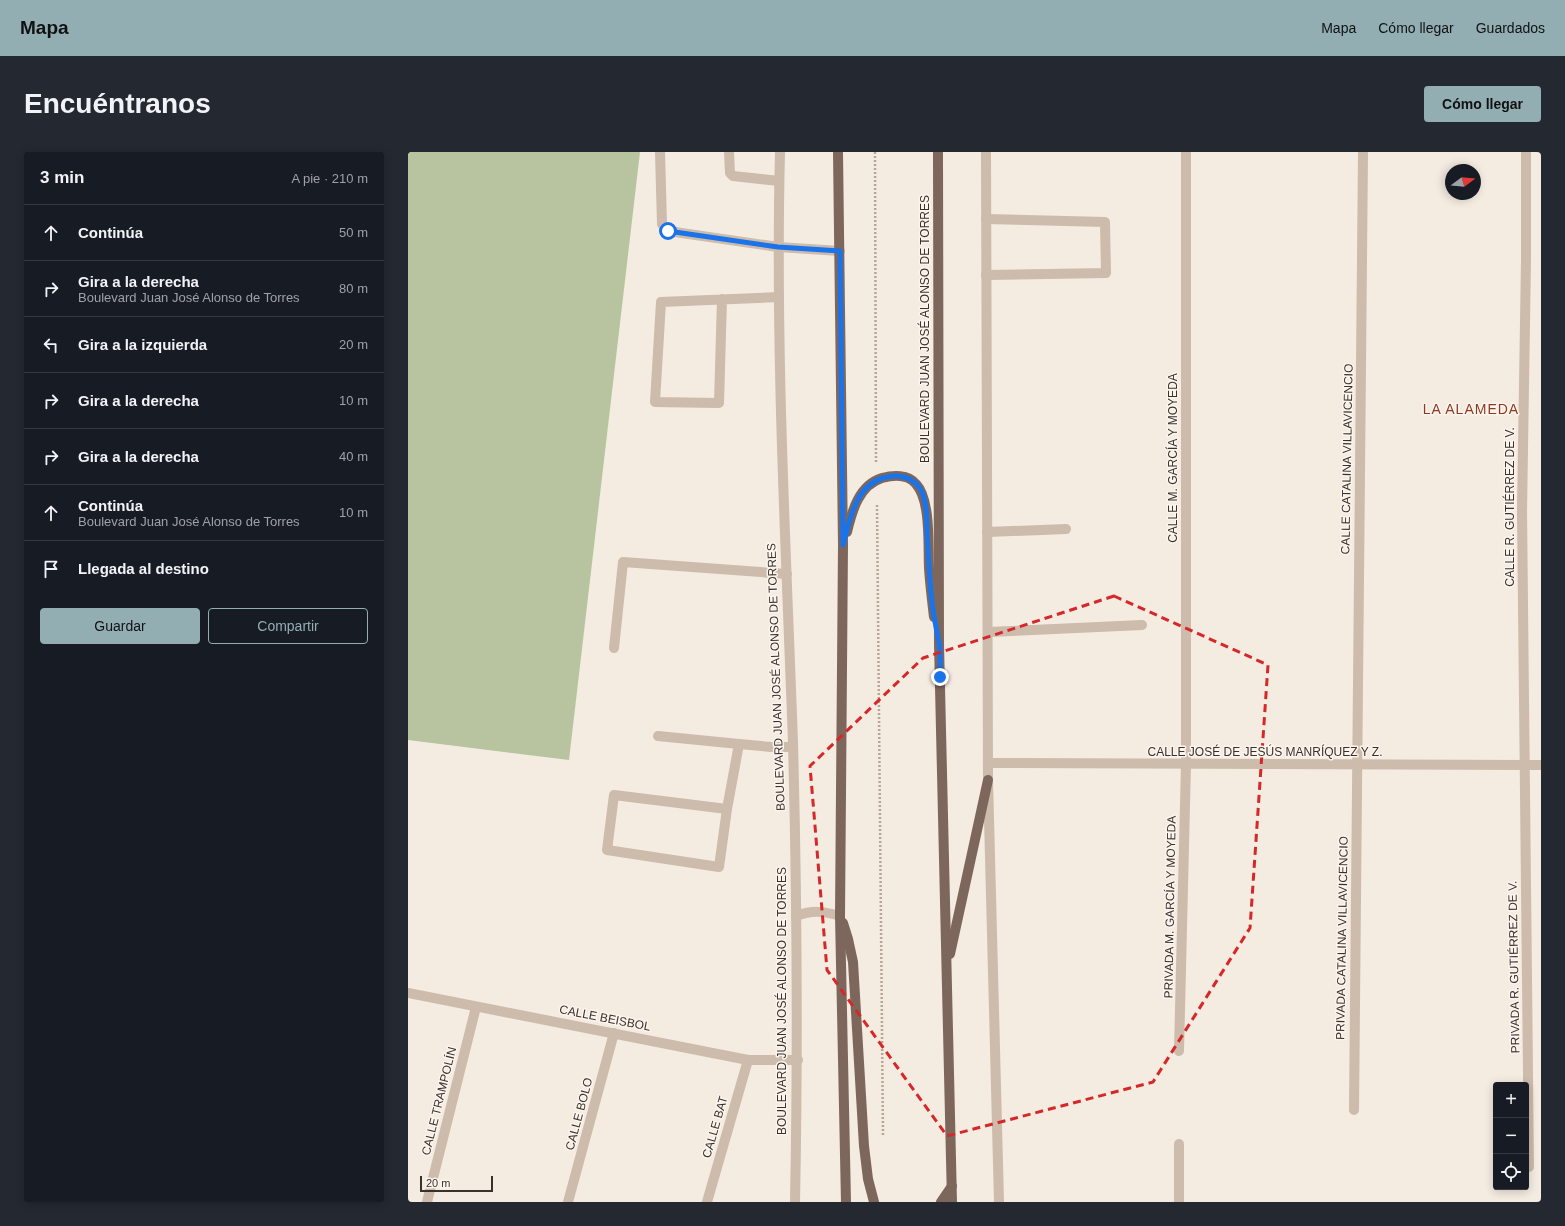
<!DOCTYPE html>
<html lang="es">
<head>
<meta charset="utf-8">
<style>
	:root { --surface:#171b24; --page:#242831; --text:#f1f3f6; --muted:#9ea1a6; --line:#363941; --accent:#92aeb2 }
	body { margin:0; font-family:Arial,sans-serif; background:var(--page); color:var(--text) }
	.controls { position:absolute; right:12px; bottom:12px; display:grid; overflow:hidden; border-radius:4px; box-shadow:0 2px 10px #0003 }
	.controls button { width:36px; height:36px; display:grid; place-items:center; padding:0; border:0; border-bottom:1px solid var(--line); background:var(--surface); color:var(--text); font:20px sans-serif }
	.compass { position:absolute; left:1037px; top:12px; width:36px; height:36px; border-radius:50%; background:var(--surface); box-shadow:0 2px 10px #0003; rotate:74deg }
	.scale { position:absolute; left:12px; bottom:10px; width:73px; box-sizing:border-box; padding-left:4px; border:2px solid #3b302b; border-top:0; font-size:11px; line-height:14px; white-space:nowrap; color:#3b302b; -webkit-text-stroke:3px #fbf5ee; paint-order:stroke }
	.stop { position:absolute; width:12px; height:12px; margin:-9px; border:3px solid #1a73e8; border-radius:50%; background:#fff }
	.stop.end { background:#1a73e8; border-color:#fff; box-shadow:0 1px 4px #0008 }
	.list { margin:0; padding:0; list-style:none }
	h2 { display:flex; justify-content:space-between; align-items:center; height:52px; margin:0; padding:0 16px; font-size:17px }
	h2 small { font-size:13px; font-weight:400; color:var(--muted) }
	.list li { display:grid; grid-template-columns:26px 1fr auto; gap:12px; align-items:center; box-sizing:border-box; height:56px; padding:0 16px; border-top:1px solid var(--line) }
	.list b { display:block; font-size:15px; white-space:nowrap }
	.list p { margin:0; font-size:13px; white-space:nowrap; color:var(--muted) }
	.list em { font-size:13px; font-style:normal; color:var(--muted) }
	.actions { display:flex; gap:8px; padding:12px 16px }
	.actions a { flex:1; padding:9px 0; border:1px solid var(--accent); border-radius:4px; text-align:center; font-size:14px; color:var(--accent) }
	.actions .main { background:var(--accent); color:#111 }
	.icon { flex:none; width:22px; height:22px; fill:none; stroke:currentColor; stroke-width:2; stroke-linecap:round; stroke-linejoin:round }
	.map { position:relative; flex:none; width:1133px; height:1050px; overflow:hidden; border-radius:4px }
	header { display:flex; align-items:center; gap:24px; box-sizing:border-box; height:56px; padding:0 20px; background:var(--accent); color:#111 }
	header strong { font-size:19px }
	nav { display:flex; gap:22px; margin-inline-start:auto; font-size:14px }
	.intro { display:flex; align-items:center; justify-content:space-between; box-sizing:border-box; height:96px; padding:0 24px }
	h1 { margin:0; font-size:28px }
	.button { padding:10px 18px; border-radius:4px; background:var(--accent); color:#111; font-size:14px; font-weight:700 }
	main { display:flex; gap:24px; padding:0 24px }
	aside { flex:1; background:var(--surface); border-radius:4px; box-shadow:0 2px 10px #0003 }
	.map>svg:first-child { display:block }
	.green { fill:#b8c4a0 }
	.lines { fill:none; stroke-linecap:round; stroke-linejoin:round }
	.path { stroke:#b9a596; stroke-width:2.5; stroke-dasharray:2 2; stroke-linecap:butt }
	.minor { stroke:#cdbbac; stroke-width:10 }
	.major { stroke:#7d675c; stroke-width:10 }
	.route { stroke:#1a73e8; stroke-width:5 }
	.marked { fill:none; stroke:#d62828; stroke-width:3; stroke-dasharray:8 5; stroke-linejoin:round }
	.labels { text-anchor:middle; stroke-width:3; stroke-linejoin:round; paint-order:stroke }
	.street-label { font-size:12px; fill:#3b302b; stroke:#fbf5ee }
	.quarter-label { font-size:14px; letter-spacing:1px; fill:#8c3b22; stroke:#fbf5ee }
</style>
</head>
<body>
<header>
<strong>Mapa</strong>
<nav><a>Mapa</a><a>Cómo llegar</a><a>Guardados</a></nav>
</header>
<div class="intro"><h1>Encuéntranos</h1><a class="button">Cómo llegar</a></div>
<main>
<aside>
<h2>3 min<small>A pie · 210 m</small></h2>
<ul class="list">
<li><svg class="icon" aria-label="ahead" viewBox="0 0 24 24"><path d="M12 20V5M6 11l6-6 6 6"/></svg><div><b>Continúa</b></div><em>50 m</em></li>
<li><svg class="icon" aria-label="right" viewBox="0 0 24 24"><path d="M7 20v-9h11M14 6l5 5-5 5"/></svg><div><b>Gira a la derecha</b><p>Boulevard Juan José Alonso de Torres</p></div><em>80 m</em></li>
<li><svg class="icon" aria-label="left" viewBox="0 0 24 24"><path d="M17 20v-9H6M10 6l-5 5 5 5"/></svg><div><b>Gira a la izquierda</b></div><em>20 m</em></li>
<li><svg class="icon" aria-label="right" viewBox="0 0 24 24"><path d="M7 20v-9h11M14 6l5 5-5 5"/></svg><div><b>Gira a la derecha</b></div><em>10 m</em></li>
<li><svg class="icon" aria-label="right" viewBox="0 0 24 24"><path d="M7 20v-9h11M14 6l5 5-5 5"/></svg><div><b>Gira a la derecha</b></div><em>40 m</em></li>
<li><svg class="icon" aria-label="ahead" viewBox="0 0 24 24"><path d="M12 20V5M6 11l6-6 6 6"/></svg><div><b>Continúa</b><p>Boulevard Juan José Alonso de Torres</p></div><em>10 m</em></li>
<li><svg class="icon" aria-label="arrive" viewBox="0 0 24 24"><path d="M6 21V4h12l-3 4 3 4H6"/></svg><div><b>Llegada al destino</b></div></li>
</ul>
<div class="actions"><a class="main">Guardar</a><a>Compartir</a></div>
</aside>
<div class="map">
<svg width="1133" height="1050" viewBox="0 0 1133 1050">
	<rect width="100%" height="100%" fill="#f4ebe1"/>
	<!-- green -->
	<polygon class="green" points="0,0 232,0 161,608 0,588"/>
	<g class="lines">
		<!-- path -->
		<g class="path">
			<polyline points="467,0 468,310"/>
			<polyline points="469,353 475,984"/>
		</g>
		<!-- minor -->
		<g class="minor">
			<polyline points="252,0 254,72 260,79 370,95 432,99"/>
			<polyline points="321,0 322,21 325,24 371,29"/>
			<path d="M372,0C367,197 378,394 385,591C389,744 390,897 387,1050"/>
			<polyline points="578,0 580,628 591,1050"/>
			<polyline points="1118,0 1118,108 1114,359 1121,1015"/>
			<polyline points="578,123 698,121 697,70 578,67"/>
			<polyline points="314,147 311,251 247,250 253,150 371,145"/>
			<polyline points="579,380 658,377"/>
			<polyline points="580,480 734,473"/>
			<polyline points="206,496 215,410 379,422"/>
			<polyline points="250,584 331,592"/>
			<polyline points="580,611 1133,613"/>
			<polyline points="319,657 311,715 199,698 206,643 319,657 331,592 363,595 385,595"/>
			<path d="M388,764C405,758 415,759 432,764"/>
			<polyline points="0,841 340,908 390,908"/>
			<polyline points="771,899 778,612 778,0"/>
			<polyline points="946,958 955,0"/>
			<polyline points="19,1050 68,855"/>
			<polyline points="160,1050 206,881"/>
			<polyline points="299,1050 340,908"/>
			<polyline points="771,1050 771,992"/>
		</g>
		<!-- major -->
		<g class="major">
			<polyline points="430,0 435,393 432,764 438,1050"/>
			<polyline points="530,0 531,492 544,1050"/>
			<path d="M439,380C444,359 451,333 474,326C485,323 500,322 508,332C523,348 520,394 521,416C522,432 524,448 526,465"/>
			<polyline points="435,771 440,787 445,810 456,994 460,1027 466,1050"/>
			<polyline points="542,802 580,628"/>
			<polyline points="533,1050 544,1034"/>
		</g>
	</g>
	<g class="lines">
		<!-- route -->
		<path class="route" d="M260,79L370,95L432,99L435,393C442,368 447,334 475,326C490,321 507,325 514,340C519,352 519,367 519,379C520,400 521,420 523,440C524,458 528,474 531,491C533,502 532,514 532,525"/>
	</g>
	<!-- marked area -->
	<path class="marked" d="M706,444L860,513L842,776L745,930L539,984L419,818L402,614L515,506Z"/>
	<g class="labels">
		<!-- street labels -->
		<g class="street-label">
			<text transform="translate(517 177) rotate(-90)" y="4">BOULEVARD JUAN JOSÉ ALONSO DE TORRES</text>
			<text transform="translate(765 306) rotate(-90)" y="4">CALLE M. GARCÍA Y MOYEDA</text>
			<text transform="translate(939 307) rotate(-89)" y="4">CALLE CATALINA VILLAVICENCIO</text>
			<text transform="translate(1102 355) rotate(-90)" y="4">CALLE R. GUTIÉRREZ DE V.</text>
			<text transform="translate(368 525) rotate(-92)" y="4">BOULEVARD JUAN JOSÉ ALONSO DE TORRES</text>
			<text x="857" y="604">CALLE JOSÉ DE JESÚS MANRÍQUEZ Y Z.</text>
			<text transform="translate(762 755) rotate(-89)" y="4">PRIVADA M. GARCÍA Y MOYEDA</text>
			<text transform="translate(934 786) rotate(-89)" y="4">PRIVADA CATALINA VILLAVICENCIO</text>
			<text transform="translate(1106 815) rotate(-91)" y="4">PRIVADA R. GUTIÉRREZ DE V.</text>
			<text transform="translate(374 849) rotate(-90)" y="4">BOULEVARD JUAN JOSÉ ALONSO DE TORRES</text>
			<text transform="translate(197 866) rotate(11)" y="4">CALLE BEISBOL</text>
			<text transform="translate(31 949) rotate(-76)" y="4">CALLE TRAMPOLÍN</text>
			<text transform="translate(171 962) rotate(-75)" y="4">CALLE BOLO</text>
			<text transform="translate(307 975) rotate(-74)" y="4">CALLE BAT</text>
		</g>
		<!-- quarter labels -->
		<g class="quarter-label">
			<text x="1063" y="262">LA ALAMEDA</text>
		</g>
	</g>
</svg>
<div class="controls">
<button>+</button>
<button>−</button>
<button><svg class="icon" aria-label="locate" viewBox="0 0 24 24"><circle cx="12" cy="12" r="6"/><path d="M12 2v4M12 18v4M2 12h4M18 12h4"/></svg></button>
</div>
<svg class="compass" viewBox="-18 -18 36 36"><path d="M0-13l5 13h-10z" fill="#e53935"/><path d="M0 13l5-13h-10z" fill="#9ea1a6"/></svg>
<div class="scale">20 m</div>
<div class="stop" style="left:260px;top:79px"></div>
<div class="stop end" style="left:532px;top:525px"></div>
</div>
</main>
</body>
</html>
